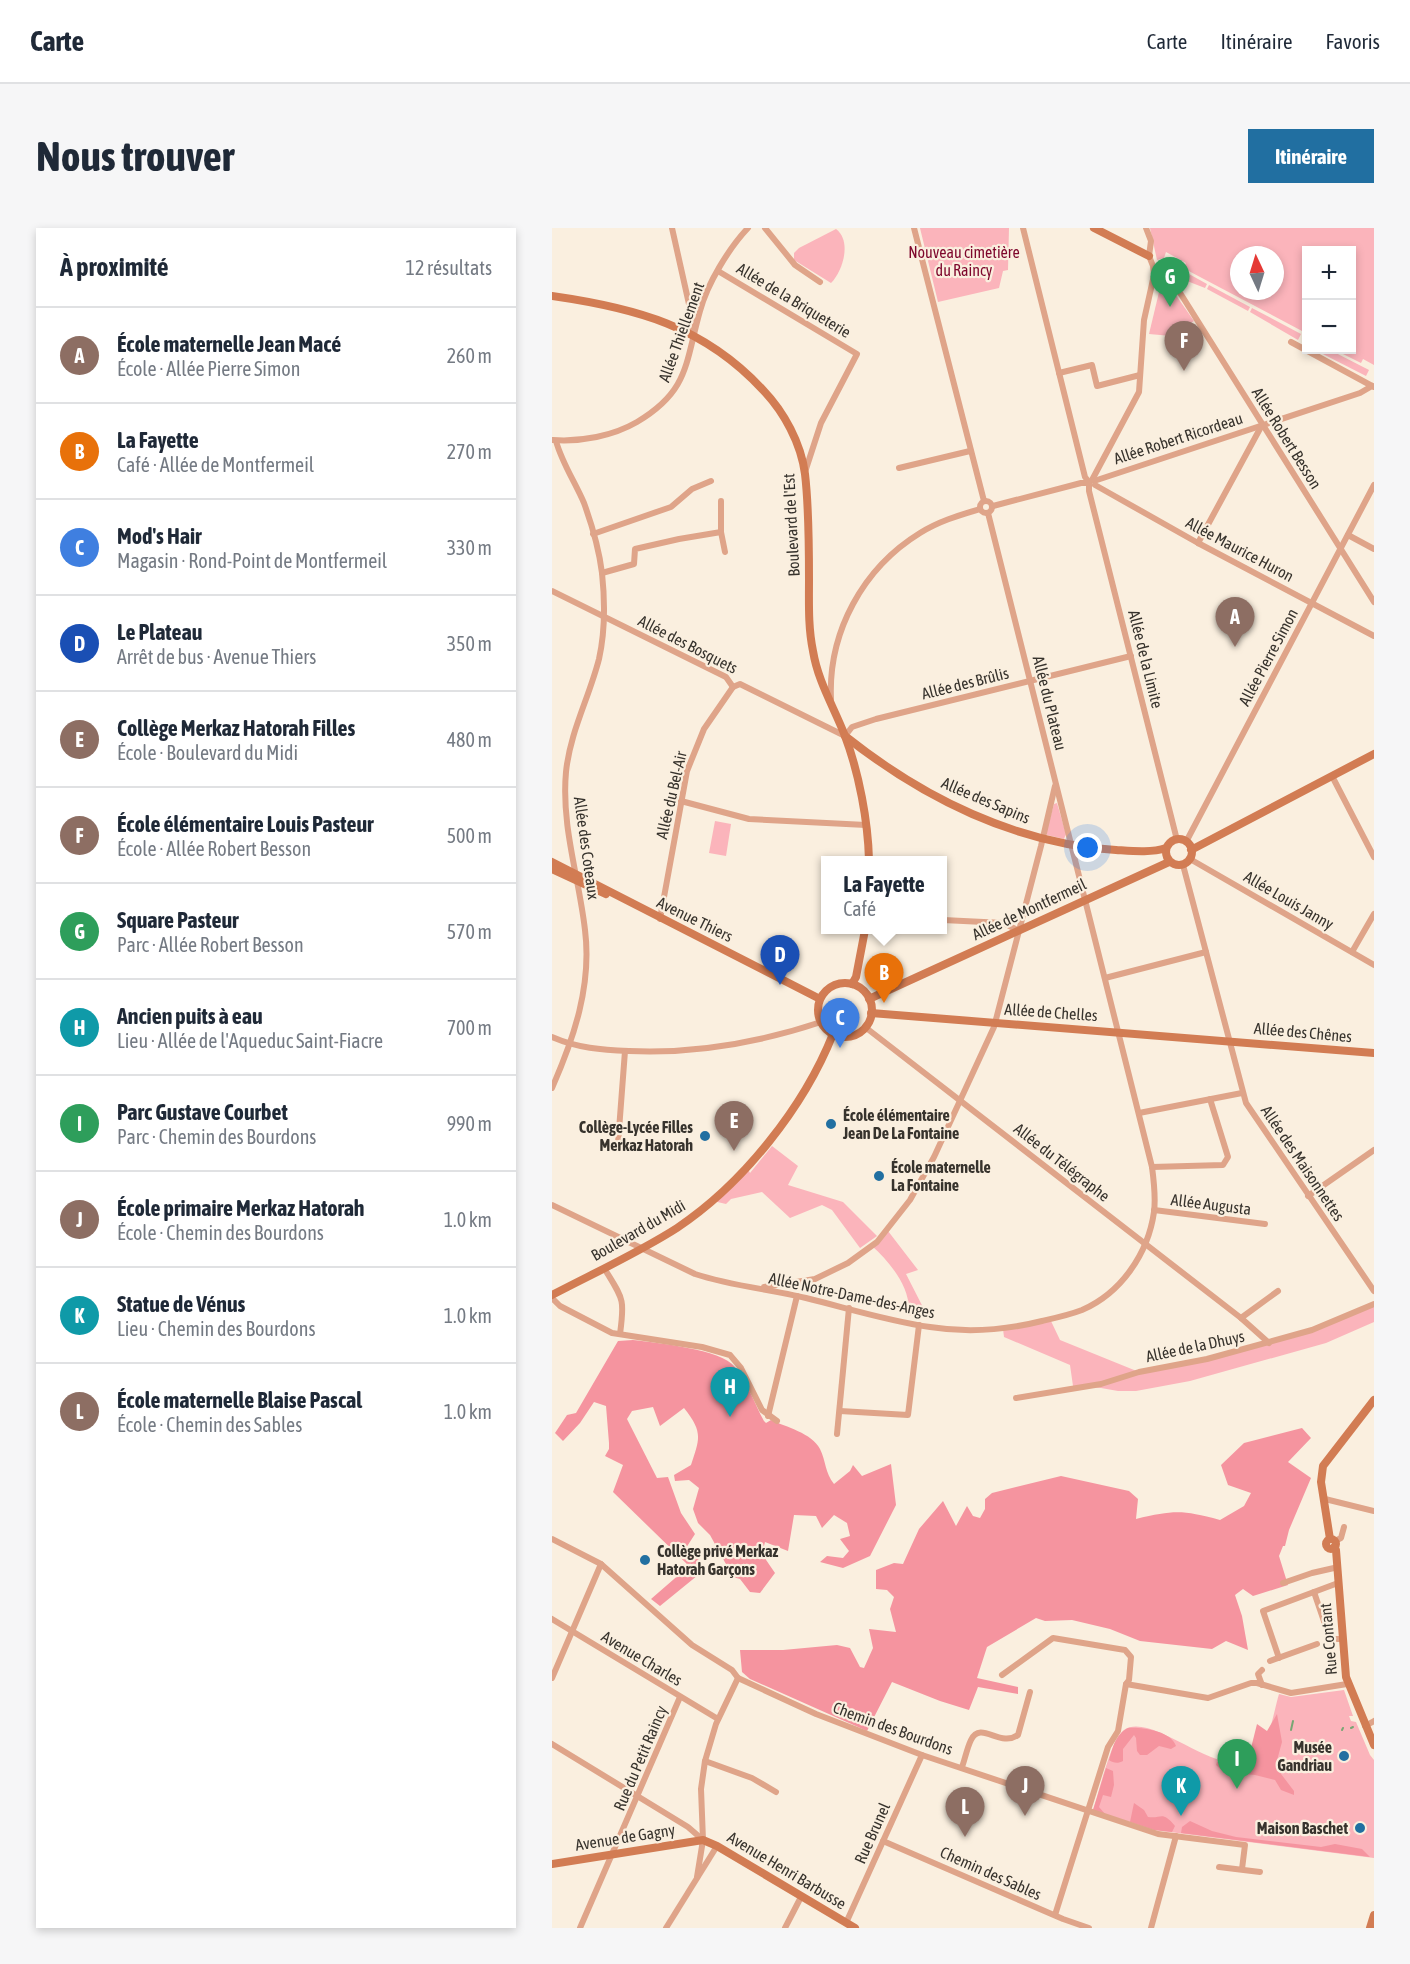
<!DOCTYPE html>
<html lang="fr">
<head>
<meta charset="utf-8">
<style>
	:root { --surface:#fff; --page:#f6f6f7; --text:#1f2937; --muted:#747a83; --line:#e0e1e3; --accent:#216fa1 }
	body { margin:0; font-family:"Asap Condensed",sans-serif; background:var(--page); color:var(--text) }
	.controls { position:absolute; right:18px; top:18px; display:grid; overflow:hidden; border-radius:0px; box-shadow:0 3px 9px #0003 }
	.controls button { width:54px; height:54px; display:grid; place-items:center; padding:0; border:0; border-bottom:2px solid var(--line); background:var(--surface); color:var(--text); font:30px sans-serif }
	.compass { position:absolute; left:678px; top:18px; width:54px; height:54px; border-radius:50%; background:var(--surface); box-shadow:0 3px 9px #0003; rotate:356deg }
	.you { position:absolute; left:536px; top:620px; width:21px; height:21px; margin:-15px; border:4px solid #fff; border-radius:50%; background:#1a73e8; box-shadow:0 0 0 9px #1a73e833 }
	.badge { display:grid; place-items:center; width:39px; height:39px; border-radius:50%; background:var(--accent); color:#fff; font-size:20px; font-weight:700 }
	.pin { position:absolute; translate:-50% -50px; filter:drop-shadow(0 2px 3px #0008) }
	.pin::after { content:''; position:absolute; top:32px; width:21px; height:18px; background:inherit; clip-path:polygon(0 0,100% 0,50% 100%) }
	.popup { position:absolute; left:269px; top:628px; width:126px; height:78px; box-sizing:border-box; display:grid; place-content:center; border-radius:0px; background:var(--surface); filter:drop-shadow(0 2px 4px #0005); font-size:20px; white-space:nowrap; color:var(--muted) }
	.popup b { font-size:22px; color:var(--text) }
	.popup::after { content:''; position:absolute; left:50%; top:100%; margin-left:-12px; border:12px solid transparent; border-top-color:var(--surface) }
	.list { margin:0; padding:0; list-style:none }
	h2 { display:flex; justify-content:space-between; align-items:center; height:78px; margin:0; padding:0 24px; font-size:26px }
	h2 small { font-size:20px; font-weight:400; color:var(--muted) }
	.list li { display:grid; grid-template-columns:39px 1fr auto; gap:18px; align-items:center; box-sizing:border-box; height:96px; padding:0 24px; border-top:2px solid var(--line) }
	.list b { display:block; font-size:22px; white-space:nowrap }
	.list p { margin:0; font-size:20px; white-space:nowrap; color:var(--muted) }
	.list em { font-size:20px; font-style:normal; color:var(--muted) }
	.map { position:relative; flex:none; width:822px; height:1700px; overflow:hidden; border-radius:0px }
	header { display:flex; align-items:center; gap:36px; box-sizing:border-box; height:84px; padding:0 30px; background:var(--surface); border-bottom:2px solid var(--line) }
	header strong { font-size:28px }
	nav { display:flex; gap:33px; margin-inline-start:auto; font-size:21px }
	.intro { display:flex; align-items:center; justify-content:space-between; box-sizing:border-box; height:144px; padding:0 36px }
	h1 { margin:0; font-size:42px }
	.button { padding:15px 27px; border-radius:0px; background:var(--accent); color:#fff; font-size:21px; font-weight:700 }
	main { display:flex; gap:36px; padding:0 36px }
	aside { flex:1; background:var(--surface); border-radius:0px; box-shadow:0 3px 9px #0003 }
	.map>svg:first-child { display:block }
	.green { fill:#fbb4bb; fill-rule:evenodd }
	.forest { fill:#f5949f }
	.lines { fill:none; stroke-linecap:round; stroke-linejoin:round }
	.stream { stroke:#77a673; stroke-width:2 }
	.street { stroke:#dfa489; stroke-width:6 }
	.secondary { stroke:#d27c53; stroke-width:8 }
	.poi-dot { fill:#216fa1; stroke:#faefdf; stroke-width:2 }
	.labels { text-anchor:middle; stroke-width:4.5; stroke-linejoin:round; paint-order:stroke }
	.park-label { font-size:16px; fill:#7e062c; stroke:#faefdf }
	.street-label { font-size:16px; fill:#37332d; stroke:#faefdf }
	.poi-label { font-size:16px; font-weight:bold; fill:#37332d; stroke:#faefdf; text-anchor:start }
</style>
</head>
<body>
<header>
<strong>Carte</strong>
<nav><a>Carte</a><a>Itinéraire</a><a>Favoris</a></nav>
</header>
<div class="intro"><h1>Nous trouver</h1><a class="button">Itinéraire</a></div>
<main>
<aside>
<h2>À proximité<small>12 résultats</small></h2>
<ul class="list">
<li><span class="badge" style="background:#8d6e63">A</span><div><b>École maternelle Jean Macé</b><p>École · Allée Pierre Simon</p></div><em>260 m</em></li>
<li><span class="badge" style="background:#e8710a">B</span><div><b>La Fayette</b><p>Café · Allée de Montfermeil</p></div><em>270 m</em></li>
<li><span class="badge" style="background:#3f7fe0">C</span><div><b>Mod's Hair</b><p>Magasin · Rond-Point de Montfermeil</p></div><em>330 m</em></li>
<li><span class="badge" style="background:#1a4fb4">D</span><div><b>Le Plateau</b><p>Arrêt de bus · Avenue Thiers</p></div><em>350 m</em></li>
<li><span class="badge" style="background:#8d6e63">E</span><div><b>Collège Merkaz Hatorah Filles</b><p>École · Boulevard du Midi</p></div><em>480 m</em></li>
<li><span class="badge" style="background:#8d6e63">F</span><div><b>École élémentaire Louis Pasteur</b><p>École · Allée Robert Besson</p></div><em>500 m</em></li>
<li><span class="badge" style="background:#2e9e5b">G</span><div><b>Square Pasteur</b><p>Parc · Allée Robert Besson</p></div><em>570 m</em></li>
<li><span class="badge" style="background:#0f9aa8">H</span><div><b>Ancien puits à eau</b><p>Lieu · Allée de l'Aqueduc Saint-Fiacre</p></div><em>700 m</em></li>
<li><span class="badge" style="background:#2e9e5b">I</span><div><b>Parc Gustave Courbet</b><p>Parc · Chemin des Bourdons</p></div><em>990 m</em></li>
<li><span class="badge" style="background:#8d6e63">J</span><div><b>École primaire Merkaz Hatorah</b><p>École · Chemin des Bourdons</p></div><em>1.0 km</em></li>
<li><span class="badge" style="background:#0f9aa8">K</span><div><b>Statue de Vénus</b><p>Lieu · Chemin des Bourdons</p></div><em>1.0 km</em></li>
<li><span class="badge" style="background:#8d6e63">L</span><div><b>École maternelle Blaise Pascal</b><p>École · Chemin des Sables</p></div><em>1.0 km</em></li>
</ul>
</aside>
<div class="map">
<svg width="822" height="1700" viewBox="0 0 822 1700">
	<rect width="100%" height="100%" fill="#faefdf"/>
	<!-- green -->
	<g class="green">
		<polygon points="368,0 457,0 456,42 451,43 447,60 386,74"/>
		<path d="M598,0H822V137L811,131L809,135L783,122H800V22H754V99L753,98L750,103L631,40L634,35L614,24L612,30L605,32ZM687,27H723V63H687Z"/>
		<path d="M284,1C300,13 291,43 279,55L242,32V25L247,20Z"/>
		<polygon points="628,41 655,56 653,60 635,53 625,52 624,42"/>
		<polygon points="612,57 621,63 642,93 619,108 597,106 608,60"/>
		<polygon points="657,57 698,79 696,83 655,61"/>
		<polygon points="700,80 749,106 746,112 698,84"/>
		<polygon points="763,122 778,122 817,142 814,148"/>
		<polygon points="505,575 514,606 512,611 495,607 495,601 502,576"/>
		<polygon points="163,593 179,596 174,628 157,625"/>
		<polygon points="220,918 246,938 236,957 291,974 325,1008 308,1020 280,982 270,977 238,990 210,964 179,971 174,976 161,973 195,939 198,945"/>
		<path d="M336,1003L366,1042L354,1046L377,1091L356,1087C361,1062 338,1034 320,1018Z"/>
		<polygon points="822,1076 822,1094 774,1115 638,1153 584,1163 566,1163 549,1160 521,1158 518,1137 452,1109 451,1101 498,1091 508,1112 587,1144 636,1135 760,1102"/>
		<path d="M792,1462L801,1488H797L799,1493L804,1494L818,1527L822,1532V1630L602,1602L541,1582C547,1565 559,1511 572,1502C600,1483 666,1551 696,1531C702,1528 708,1519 712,1514C719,1504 723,1479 727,1466L739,1469Z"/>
	</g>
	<!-- forest -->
	<g class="forest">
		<path d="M81,1112C105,1115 169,1121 183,1139C195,1153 203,1177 212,1193L214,1195L219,1192C234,1199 260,1205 268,1221C274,1233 273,1245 282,1256L298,1243L301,1237L310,1248L339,1236L344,1277L318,1328L291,1340L268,1334L275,1328L291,1330L297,1323L288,1311L298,1308L295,1295L282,1287L270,1300L264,1288L242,1287L236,1323L213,1314L210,1326L223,1345L208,1365L198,1364L188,1351L181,1349L158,1307L146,1295L141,1281L147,1260L137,1252L123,1253L122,1247L139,1237C148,1210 151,1204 132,1180L108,1198L101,1179L80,1183L75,1191L105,1250L116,1249L129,1285L143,1306L134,1320L148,1333L151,1343L108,1378L99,1371L137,1338L61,1264L71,1237L53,1228L57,1221V1215L54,1178L42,1174L28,1195L11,1213L3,1205L15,1187L24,1185L66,1113Z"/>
		<path d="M750,1200L759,1210L736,1234L759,1250L737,1302L733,1318H731L727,1328L736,1357L701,1368L691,1361L683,1367L690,1388L696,1422L674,1413L660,1421L588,1413L558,1401L520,1392L493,1393L484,1390L435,1419L425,1450L466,1459V1466L426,1459L417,1482L388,1473L340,1454L315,1503L198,1451L190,1444L188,1422H231L285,1417L298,1420L308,1439L312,1440L321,1420L317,1401L344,1404L338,1381L342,1369L335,1362L324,1361V1342L342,1335L351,1336L367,1301L391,1273L404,1298L415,1278L421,1288L428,1290L433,1281V1271L440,1265L509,1248L577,1263L586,1271L584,1291C623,1282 630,1282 668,1292L692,1278L699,1265L676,1257L669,1237L692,1215Z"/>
		<polygon points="725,1486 730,1514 724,1536 726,1542 742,1563 742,1567 729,1562 723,1552 703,1547 692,1546 680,1548 675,1547 664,1537 665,1534 676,1536 696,1532 705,1496 715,1503"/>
		<path d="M576,1500C590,1499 619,1503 624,1518L619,1521L607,1518L595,1527H588L585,1523L584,1510L582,1507L571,1521V1533C566,1536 561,1535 557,1532C561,1519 563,1507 576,1500Z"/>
		<polygon points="554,1540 561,1543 562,1557 559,1569 551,1567 547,1579 553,1586 541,1582"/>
		<path d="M582,1575L592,1582L596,1589C610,1591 610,1582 623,1598L620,1604L602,1602L578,1594Z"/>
		<polygon points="638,1593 660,1603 684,1609 769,1619 783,1616 810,1621 818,1629 629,1605 630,1599"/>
	</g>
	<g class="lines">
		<!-- stream -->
		<g class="stream">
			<polyline points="799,1500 801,1499"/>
			<polyline points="739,1502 741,1493"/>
			<polyline points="790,1502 791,1500"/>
		</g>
		<!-- street -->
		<g class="street">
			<polyline points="120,0 141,94 141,106"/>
			<polyline points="213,0 243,37 268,54"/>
			<polyline points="362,0 432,273"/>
			<polyline points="471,0 533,249 537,254"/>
			<polyline points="166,43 305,126 269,195 253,244"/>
			<polyline points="625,60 822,374"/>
			<polyline points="739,114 822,159"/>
			<polyline points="507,145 540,137 545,158 588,147"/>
			<path d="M1,212C29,214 61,208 85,194C137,163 133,136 148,83C155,56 177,20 196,0"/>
			<polyline points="347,240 418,223"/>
			<polyline points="540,252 587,164 592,92 602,47 601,38 597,28 599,13 594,0"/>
			<polyline points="542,253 808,165 820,158"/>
			<polyline points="537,257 537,263 625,612"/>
			<polyline points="543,257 646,315 822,408"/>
			<circle cx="434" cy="279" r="6"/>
			<polyline points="169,273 169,304 173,324"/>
			<polyline points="441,278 529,255 537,255"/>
			<polyline points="41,306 119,279 140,261 159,253"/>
			<polyline points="796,307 822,321"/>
			<polyline points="646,315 710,197"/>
			<polyline points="50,345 82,336 83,321 127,311 169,304"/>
			<polyline points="0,363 174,449 181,459"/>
			<polyline points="181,459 188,456 293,508 300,499 324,491 579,428"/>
			<path d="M279,471C276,404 311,340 368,305C387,293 408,287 428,281"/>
			<polyline points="780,548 822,629"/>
			<polyline points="129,573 197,591 314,597"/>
			<polyline points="634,614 822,257"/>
			<polyline points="638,631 822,737"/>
			<polyline points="631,637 694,875 822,1063"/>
			<polyline points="108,691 135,543 152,501 181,459"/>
			<polyline points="391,692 452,695 467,703"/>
			<polyline points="800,724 822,686"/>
			<polyline points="553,750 654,724"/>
			<polyline points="313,799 689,1090 717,1115"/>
			<path d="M0,809C25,820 50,822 77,823C143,826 206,815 269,794"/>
			<path d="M0,860C22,810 40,757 33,702C27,649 9,598 14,544C18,504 37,470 47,431C53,404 53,373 50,345C47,321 40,297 32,275C23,254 10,235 4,213"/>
			<polyline points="587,885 690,865"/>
			<polyline points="66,915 73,823"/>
			<polyline points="600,939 671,937 676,929 658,871"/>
			<polyline points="756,968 822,922"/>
			<path d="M0,977L143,1046C179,1058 217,1061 254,1070C295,1080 336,1093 378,1099C415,1105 454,1102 490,1093C503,1090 517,1087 530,1082C569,1065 596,1026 602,984C604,969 602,954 600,939L436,285"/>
			<polyline points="602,982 713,996"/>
			<path d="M52,1040C71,1071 73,1070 68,1106"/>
			<polyline points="212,1059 263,1051 296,1035 325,1014 358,972 382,929 442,799 489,618 503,558"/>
			<polyline points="0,1070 8,1078 60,1105 150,1119 178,1127 189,1140 210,1182 225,1193"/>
			<polyline points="689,1090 726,1063"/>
			<polyline points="464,1170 549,1156 587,1144 655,1131 760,1102 822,1076"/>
			<polyline points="288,1183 356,1187 367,1097"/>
			<polyline points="216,1188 245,1068"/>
			<polyline points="285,1206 297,1080"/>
			<polyline points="773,1271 822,1283"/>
			<polyline points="0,1311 49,1336 140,1417 180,1442 186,1450 264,1486 370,1527 606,1606 693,1617 690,1641"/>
			<polyline points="783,1313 789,1310 792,1299"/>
			<polyline points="731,1355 760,1345 782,1340"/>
			<polyline points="762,1364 777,1408 780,1411 791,1411"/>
			<polyline points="0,1391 166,1491"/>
			<polyline points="727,1430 711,1383 786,1355"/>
			<polyline points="718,1433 765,1416"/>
			<polyline points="710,1442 706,1446 710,1457"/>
			<polyline points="450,1447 501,1410 573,1422 579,1429 577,1452 574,1456 566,1503 556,1519 503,1687"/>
			<polyline points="0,1450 49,1336"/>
			<polyline points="574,1456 656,1470 699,1455 705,1455 739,1465 795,1456"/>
			<polyline points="813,1498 822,1493"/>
			<polyline points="0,1516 136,1599 151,1612"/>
			<polyline points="153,1533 200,1550 224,1564"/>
			<path d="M410,1539C413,1531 415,1520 419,1512C429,1492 448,1520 466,1507L478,1464"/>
			<polyline points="331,1613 511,1691 537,1700"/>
			<polyline points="667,1639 708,1644"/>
			<polyline points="145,1649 151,1612 149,1561 153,1533 164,1496 186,1450"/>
			<polyline points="294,1695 370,1527"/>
			<polyline points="28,1700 128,1469"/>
			<polyline points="114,1700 165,1618"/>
			<polyline points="233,1700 249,1669"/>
			<polyline points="599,1700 624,1608"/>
		</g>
		<!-- secondary -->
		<g class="secondary">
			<polyline points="542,0 597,28"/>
			<path d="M0,68C84,80 152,98 211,162C232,184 249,215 253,246C257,280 257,316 257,351C257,375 256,399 261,423C266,454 282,479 293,508C307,545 316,593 317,632"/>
			<path d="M293,508C371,570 464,616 564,622C580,623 599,625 614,620"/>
			<circle cx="627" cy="624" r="13"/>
			<polyline points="639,622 822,526"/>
			<polyline points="0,634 268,771"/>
			<polyline points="0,641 54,666"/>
			<circle cx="293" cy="782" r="27"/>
			<polyline points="300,756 304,749 313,702"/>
			<polyline points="317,771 617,634"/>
			<polyline points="319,785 822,825"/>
			<path d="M0,1067C42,1045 86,1025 125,1000C191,956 252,879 281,806"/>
			<polyline points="778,1311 769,1254 771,1238 822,1172"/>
			<circle cx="779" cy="1316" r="5"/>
			<polyline points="782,1319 784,1322 794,1449 822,1517"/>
			<polyline points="0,1636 151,1612 165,1618 303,1700"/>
			<polyline points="818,1700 822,1687"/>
		</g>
	</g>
	<!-- markers -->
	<g class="poi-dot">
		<circle cx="279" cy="896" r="6"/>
		<circle cx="153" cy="908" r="6"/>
		<circle cx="327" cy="948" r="6"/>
		<circle cx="93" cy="1332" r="6"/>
		<circle cx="792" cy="1528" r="6"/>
		<circle cx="808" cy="1600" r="6"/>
	</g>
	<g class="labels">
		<!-- park labels -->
		<g class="park-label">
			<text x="412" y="30">Nouveau cimetière<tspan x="412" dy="18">du Raincy</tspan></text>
		</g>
		<!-- street labels -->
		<g class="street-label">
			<text transform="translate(242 72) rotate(31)" y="6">Allée de la Briqueterie</text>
			<text transform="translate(129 104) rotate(-70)" y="6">Allée Thiellement</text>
			<text transform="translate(626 210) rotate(-18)" y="6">Allée Robert Ricordeau</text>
			<text transform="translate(735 210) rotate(58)" y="6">Allée Robert Besson</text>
			<text transform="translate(239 297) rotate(-93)" y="6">Boulevard de l'Est</text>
			<text transform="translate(688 321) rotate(28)" y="6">Allée Maurice Huron</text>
			<text transform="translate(136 416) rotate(27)" y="6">Allée des Bosquets</text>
			<text transform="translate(716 429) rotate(-62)" y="6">Allée Pierre Simon</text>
			<text transform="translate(594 431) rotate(76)" y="6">Allée de la Limite</text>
			<text transform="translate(413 455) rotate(-14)" y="6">Allée des Brûlis</text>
			<text transform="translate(498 475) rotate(76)" y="6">Allée du Plateau</text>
			<text transform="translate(119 567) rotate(-77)" y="6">Allée du Bel-Air</text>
			<text transform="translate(434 572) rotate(23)" y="6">Allée des Sapins</text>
			<text transform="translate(35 620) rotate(82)" y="6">Allée des Coteaux</text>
			<text transform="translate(737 672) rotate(30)" y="6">Allée Louis Janny</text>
			<text transform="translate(477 681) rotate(-25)" y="6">Allée de Montfermeil</text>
			<text transform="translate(143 691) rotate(26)" y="6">Avenue Thiers</text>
			<text transform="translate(499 784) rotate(4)" y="6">Allée de Chelles</text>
			<text transform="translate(751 804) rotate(5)" y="6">Allée des Chênes</text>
			<text transform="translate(510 934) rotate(38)" y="6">Allée du Télégraphe</text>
			<text transform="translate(751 935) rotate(56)" y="6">Allée des Maisonnettes</text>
			<text transform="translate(659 976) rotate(7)" y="6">Allée Augusta</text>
			<text transform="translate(86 1002) rotate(-30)" y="6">Boulevard du Midi</text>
			<text transform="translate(300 1067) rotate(12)" y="6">Allée Notre-Dame-des-Anges</text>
			<text transform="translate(643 1118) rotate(-12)" y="6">Allée de la Dhuys</text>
			<text transform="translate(776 1411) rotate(-95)" y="6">Rue Contant</text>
			<text transform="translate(90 1430) rotate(31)" y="6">Avenue Charles</text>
			<text transform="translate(341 1500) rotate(20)" y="6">Chemin des Bourdons</text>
			<text transform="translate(88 1530) rotate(-67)" y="6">Rue du Petit Raincy</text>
			<text transform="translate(320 1605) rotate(-66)" y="6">Rue Brunel</text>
			<text transform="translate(73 1609) rotate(-9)" y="6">Avenue de Gagny</text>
			<text transform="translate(235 1642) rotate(31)" y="6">Avenue Henri Barbusse</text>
			<text transform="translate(439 1645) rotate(24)" y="6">Chemin des Sables</text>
		</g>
		<!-- poi labels -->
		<g class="poi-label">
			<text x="291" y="893">École élémentaire<tspan x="291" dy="18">Jean De La Fontaine</tspan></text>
			<text x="141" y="905" text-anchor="end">Collège-Lycée Filles<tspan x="141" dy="18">Merkaz Hatorah</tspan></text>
			<text x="339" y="945">École maternelle<tspan x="339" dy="18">La Fontaine</tspan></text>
			<text x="105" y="1329">Collège privé Merkaz<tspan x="105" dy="18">Hatorah Garçons</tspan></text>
			<text x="780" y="1525" text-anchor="end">Musée<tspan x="780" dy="18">Gandriau</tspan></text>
			<text x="796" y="1606" text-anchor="end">Maison Baschet</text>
		</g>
	</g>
</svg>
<div class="controls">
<button>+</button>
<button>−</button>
</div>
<svg class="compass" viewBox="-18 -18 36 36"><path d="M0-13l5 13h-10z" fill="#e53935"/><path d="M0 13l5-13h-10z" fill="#747a83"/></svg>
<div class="you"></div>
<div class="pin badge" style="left:683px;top:419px;background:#8d6e63">A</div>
<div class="pin badge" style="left:332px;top:775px;background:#e8710a">B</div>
<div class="popup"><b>La Fayette</b>Café</div>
<div class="pin badge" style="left:288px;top:820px;background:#3f7fe0">C</div>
<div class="pin badge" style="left:228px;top:757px;background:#1a4fb4">D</div>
<div class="pin badge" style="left:182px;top:923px;background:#8d6e63">E</div>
<div class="pin badge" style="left:632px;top:143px;background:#8d6e63">F</div>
<div class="pin badge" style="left:618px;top:79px;background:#2e9e5b">G</div>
<div class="pin badge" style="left:178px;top:1189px;background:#0f9aa8">H</div>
<div class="pin badge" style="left:685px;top:1561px;background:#2e9e5b">I</div>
<div class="pin badge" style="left:473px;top:1588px;background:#8d6e63">J</div>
<div class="pin badge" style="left:629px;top:1588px;background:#0f9aa8">K</div>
<div class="pin badge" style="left:413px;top:1609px;background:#8d6e63">L</div>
</div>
</main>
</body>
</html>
